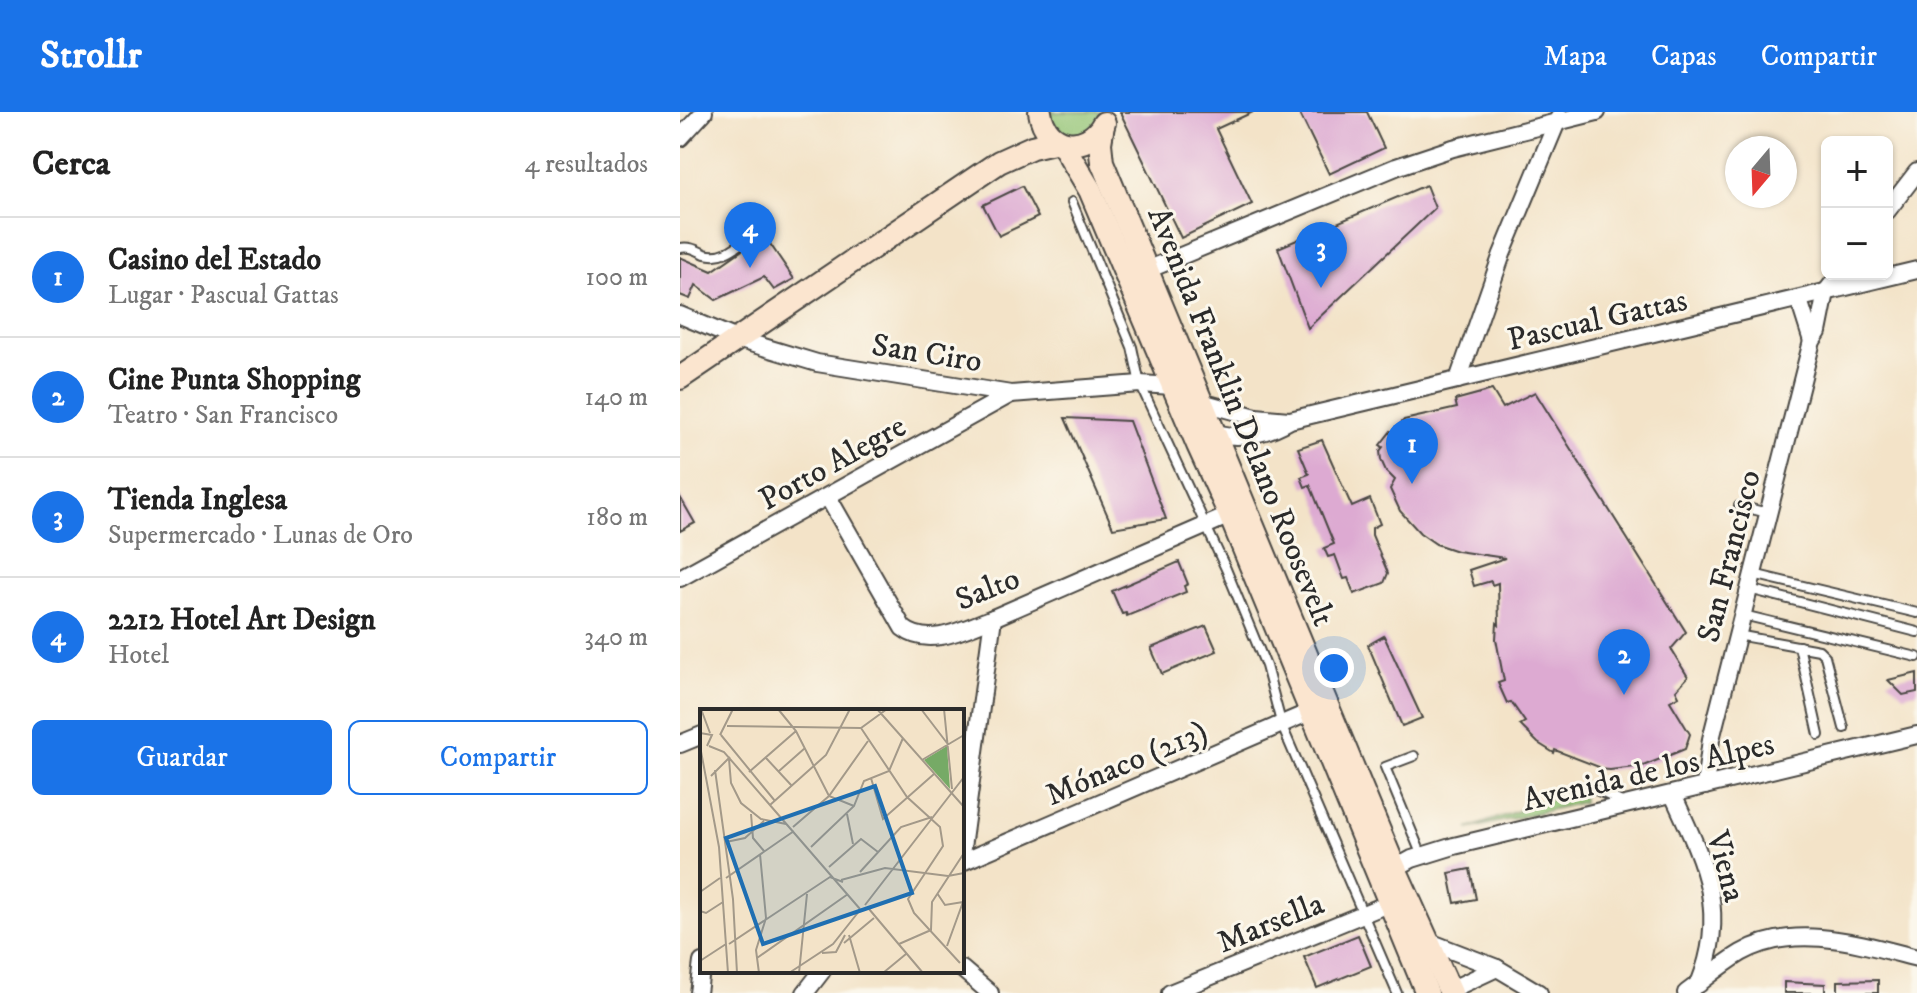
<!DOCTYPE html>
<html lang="es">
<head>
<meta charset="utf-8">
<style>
	:root { --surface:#fff; --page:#f2f2f2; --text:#222; --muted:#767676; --line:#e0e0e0; --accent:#1a73e8 }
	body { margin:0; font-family:"IM FELL DW Pica",serif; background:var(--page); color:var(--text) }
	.controls { position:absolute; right:24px; top:24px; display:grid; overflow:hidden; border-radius:12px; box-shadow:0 2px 6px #0004 }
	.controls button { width:72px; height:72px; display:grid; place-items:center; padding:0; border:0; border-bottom:2px solid var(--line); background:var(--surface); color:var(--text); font:40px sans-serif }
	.compass { position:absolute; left:1045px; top:24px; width:72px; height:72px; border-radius:50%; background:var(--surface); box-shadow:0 2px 6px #0004; rotate:199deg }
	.you { position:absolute; left:654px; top:556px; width:28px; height:28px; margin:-20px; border:6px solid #fff; border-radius:50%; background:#1a73e8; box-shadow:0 0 0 12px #1a73e833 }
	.badge { display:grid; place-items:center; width:52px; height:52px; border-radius:50%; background:var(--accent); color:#fff; font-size:26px; font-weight:700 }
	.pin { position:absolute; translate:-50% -66px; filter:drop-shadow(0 2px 4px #0008) }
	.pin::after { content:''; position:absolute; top:42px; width:28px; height:24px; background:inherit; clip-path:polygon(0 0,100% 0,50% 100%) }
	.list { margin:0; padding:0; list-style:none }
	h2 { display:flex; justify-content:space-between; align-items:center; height:104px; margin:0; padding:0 32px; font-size:34px }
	h2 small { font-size:26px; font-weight:400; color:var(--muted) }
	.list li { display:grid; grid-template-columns:52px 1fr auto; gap:24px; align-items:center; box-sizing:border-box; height:120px; padding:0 32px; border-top:2px solid var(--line) }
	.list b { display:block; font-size:30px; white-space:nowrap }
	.list p { margin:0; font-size:26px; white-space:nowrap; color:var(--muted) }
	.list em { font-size:26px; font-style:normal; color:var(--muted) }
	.actions { display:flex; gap:16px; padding:24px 32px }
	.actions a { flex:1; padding:18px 0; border:2px solid var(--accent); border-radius:12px; text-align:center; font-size:28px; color:var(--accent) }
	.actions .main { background:var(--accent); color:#fff }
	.map { position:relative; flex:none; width:1237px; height:881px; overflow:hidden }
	header { display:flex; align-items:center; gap:48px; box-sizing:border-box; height:112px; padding:0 40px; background:var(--accent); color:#fff }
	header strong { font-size:38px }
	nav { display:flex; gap:44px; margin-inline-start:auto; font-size:28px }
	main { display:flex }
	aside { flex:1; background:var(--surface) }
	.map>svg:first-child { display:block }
	.green { fill:#93c474; stroke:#5f7850; stroke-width:2 }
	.building { fill:#ddaad2 }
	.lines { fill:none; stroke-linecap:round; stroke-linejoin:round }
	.lane-casing { stroke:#494743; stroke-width:12 }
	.street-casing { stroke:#494743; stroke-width:20 }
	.secondary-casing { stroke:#494743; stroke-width:26 }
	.lane { stroke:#fff; stroke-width:8 }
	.street { stroke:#fff; stroke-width:16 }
	.secondary { stroke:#fbe5cf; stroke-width:22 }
	.labels { text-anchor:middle; stroke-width:6; stroke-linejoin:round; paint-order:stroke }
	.street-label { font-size:32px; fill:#2b2b2b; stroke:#fbf7ec }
	.inset-road { fill:none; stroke:#a39989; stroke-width:2 }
	.view { fill:#1f6fb2; fill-opacity:0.15; stroke:#1f6fb2; stroke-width:4 }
	.inset-edge { fill:none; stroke:#2b2b2b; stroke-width:4 }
</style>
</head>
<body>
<header>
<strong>Strollr</strong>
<nav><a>Mapa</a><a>Capas</a><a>Compartir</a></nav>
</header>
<main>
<aside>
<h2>Cerca<small>4 resultados</small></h2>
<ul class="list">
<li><span class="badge">1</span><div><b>Casino del Estado</b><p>Lugar · Pascual Gattas</p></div><em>100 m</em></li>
<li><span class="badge">2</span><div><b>Cine Punta Shopping</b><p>Teatro · San Francisco</p></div><em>140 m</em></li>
<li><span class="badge">3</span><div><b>Tienda Inglesa</b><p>Supermercado · Lunas de Oro</p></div><em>180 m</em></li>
<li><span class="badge">4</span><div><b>2212 Hotel Art Design</b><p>Hotel</p></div><em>340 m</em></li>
</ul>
<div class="actions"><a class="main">Guardar</a><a>Compartir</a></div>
</aside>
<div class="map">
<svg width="1237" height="881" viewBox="0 0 1237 881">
	<rect width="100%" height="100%" fill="#fbf7ec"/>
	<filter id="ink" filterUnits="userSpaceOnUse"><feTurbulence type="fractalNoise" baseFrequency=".0125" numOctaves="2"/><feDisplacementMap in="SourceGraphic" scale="16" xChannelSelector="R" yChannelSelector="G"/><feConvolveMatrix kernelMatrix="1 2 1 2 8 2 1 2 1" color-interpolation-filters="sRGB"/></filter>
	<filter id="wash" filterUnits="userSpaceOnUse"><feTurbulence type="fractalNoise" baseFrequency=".006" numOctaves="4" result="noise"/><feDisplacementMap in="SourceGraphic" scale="32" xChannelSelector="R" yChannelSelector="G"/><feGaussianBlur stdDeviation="1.8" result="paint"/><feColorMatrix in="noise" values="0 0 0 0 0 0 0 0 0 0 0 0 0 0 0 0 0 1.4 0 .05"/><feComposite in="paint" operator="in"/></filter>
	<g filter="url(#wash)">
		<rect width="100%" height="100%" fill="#f3e3c8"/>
		<!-- green -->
		<g class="green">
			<polygon points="365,0 420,0 420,2 411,21 380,25"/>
			<polygon points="890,680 902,682 903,690 788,717"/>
		</g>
		<g id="blocks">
			<!-- building -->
			<g class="building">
				<polygon points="440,0 573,0 536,17 572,92 501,126"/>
				<polygon points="619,0 687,0 704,36 649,62"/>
				<polygon points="746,73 755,96 628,216 598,136"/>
				<polygon points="342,74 358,105 319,124 303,93"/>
				<polygon points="84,123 114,167 94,178 84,165 36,188 16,173 10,187 0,183 0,145 32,159"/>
				<polygon points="812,278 823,296 855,280 1006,520 991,537 1008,565 996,578 999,584 990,589 1010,622 1005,637 963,654 930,658 918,657 919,655 875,638 874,641 858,631 840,613 845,610 831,590 827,591 818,571 824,569 816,527 817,511 819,513 818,471 812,473 811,469 794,474 789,458 825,446 777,439 756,432 740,421 720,399 710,377 715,368 706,359 701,348 700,339 703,335 700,333 711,319 713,320 724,308 777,296 775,288"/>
				<polygon points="385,306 449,309 486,407 433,416"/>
				<polygon points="642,328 672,395 690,387 700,412 692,416 692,423 708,461 704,471 674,482 668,466 664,467 655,443 648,445 644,436 654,432 630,373 625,375 621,365 629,362 618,336"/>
				<polygon points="0,385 15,411 0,419"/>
				<polygon points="499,450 508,472 504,474 506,480 447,504 446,501 442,502 432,479"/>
				<polygon points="526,514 537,539 482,562 471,536"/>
				<polygon points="704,524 742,606 722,614 688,533"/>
				<polygon points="1237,561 1237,580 1223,583 1208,568"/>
				<polygon points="790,757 796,787 775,791 769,761"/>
				<polygon points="678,823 691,854 637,876 624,845"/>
				<polygon points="1198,868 1198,881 1158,881 1158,869"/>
				<polygon points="1104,870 1145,872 1145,881 1104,881"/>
			</g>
		</g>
	</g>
	<g filter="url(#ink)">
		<use href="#blocks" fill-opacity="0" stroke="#494743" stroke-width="2"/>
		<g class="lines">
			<!-- lane casing -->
			<g class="lane-casing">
				<g id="lane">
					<polyline points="392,90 452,235 460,272 546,457 586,554 602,614 717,881"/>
					<path d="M0,136C10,134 16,138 25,142C42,147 55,136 68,126"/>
					<polyline points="1059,394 1088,401"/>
					<polyline points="1073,462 1237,501"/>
					<polyline points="1069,477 1237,520"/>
					<polyline points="1063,503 1237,545"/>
					<polyline points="1057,523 1139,538 1145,544 1164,616"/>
					<polyline points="1119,534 1139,623"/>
					<polyline points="734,644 705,655 742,744"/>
					<polyline points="910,675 942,690"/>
				</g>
			</g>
			<!-- street casing -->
			<g class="street-casing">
				<g id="street">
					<polyline points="0,26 24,0"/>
					<polyline points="1207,99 1237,60"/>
					<polyline points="467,158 716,55 773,36 917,0"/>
					<polyline points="1119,188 1132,229"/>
					<polyline points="0,203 57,227 137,251 331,282 460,272 493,274"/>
					<polyline points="778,268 822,142 879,5"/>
					<polyline points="521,290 576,305 609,308"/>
					<path d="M529,318C555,330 586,322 610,308L1237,158"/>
					<path d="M148,385L223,516C249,537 286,516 313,506L550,403"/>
					<polyline points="0,466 331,282"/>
					<polyline points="0,632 22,623"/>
					<polyline points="1025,674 1031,627 1132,229 1138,220 1146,180 1160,162"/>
					<path d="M993,683C1024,750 1049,799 1019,872"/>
					<polyline points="282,736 313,506"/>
					<polyline points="282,750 632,599"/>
					<polyline points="705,762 732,747 774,734 1237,623"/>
					<polyline points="747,829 817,856 859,881"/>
					<polyline points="282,857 310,881"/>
					<polyline points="770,878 817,856"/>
					<polyline points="18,881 22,850"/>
					<polyline points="125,881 142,859"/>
					<polyline points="490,881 710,791"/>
					<path d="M1006,881C1024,868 1041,853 1061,841C1114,810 1182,832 1237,846"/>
				</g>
			</g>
			<!-- secondary casing -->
			<g class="secondary-casing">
				<g id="secondary">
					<path d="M360,0C365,36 406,43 424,11"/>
					<polyline points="423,13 420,31 422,50 712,750 771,881"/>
					<polyline points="382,31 410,78 518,333 550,403 747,881"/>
					<polyline points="0,266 319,50 352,35 378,29"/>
				</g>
			</g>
			<!-- lane -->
			<use href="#lane" class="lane"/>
			<!-- street -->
			<use href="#street" class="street"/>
			<!-- secondary -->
			<use href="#secondary" class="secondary"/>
		</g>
	</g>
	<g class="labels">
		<!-- street labels -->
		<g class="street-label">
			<text transform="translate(917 207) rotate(-13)" y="11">Pascual Gattas</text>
			<text transform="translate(247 240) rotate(9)" y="11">San Ciro</text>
			<text transform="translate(562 304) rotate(68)" y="11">Avenida Franklin Delano Roosevelt</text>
			<text transform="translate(152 350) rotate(-29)" y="11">Porto Alegre</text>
			<text transform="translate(1048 444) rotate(-76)" y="11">San Francisco</text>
			<text transform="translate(307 476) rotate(-22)" y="11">Salto</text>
			<text transform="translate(446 650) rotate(-23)" y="11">Mónaco (213)</text>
			<text transform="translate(968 659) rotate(-13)" y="11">Avenida de los Alpes</text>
			<text transform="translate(1047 754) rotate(75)" y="11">Viena</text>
			<text transform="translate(590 810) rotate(-22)" y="11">Marsella</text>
		</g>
	</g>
	<!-- overview -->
	<g transform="translate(20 597)">
		<rect width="264" height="264" fill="#f3e3c8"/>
		<path d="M247,37L250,80L224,51Z" fill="#76aa66"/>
		<path class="inset-road" d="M1,0L10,24M78,0L96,22L129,87L154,97M177,0L264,98M221,0L247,34M244,0L252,80M27,17L161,19L187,0M161,19L207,88L240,118L243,137L208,190L214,204L260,254M0,24L12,26L7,37M20,26L33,0M21,26L75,92M0,37L19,138L28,264M9,37L24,43L160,200M66,49L92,77M29,50L31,74L41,94L61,110L86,115M222,51L264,26M15,61L33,190L37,264M79,62L105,39M49,63L96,22M11,67L30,48M171,69L183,110L234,65M70,96L126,46L150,0M51,105L53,129L64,142M147,105L153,135M93,118L129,87L168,32M26,133L45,129L64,112M111,138L154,97L164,72L189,62L203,29M129,158L161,130L178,143M160,163L201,118L232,108M26,169L94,122M141,171L185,159L248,167L264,164M0,183L20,169M237,184L245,196L263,193M165,196L264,68M169,200L223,264M0,202L6,204L23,193M149,226L160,264M144,234L174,209M29,235L130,168L143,173M199,235L231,221L232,193L264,144M247,237L263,193M122,244L136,243L145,226M57,249L148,185M0,252L26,235M59,264L56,241L66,209L60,145M89,264L133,235L160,201M99,264L107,185M183,264L206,245"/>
		<path class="view" d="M175,77L212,184L63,235L26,129Z"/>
		<rect width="264" height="264" class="inset-edge"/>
	</g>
</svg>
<div class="controls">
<button>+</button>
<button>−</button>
</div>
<svg class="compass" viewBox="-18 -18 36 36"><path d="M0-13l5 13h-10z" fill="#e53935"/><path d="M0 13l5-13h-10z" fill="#767676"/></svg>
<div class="you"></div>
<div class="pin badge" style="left:732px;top:372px">1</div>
<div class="pin badge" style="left:944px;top:583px">2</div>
<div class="pin badge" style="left:641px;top:176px">3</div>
<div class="pin badge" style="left:70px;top:156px">4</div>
</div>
</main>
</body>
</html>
